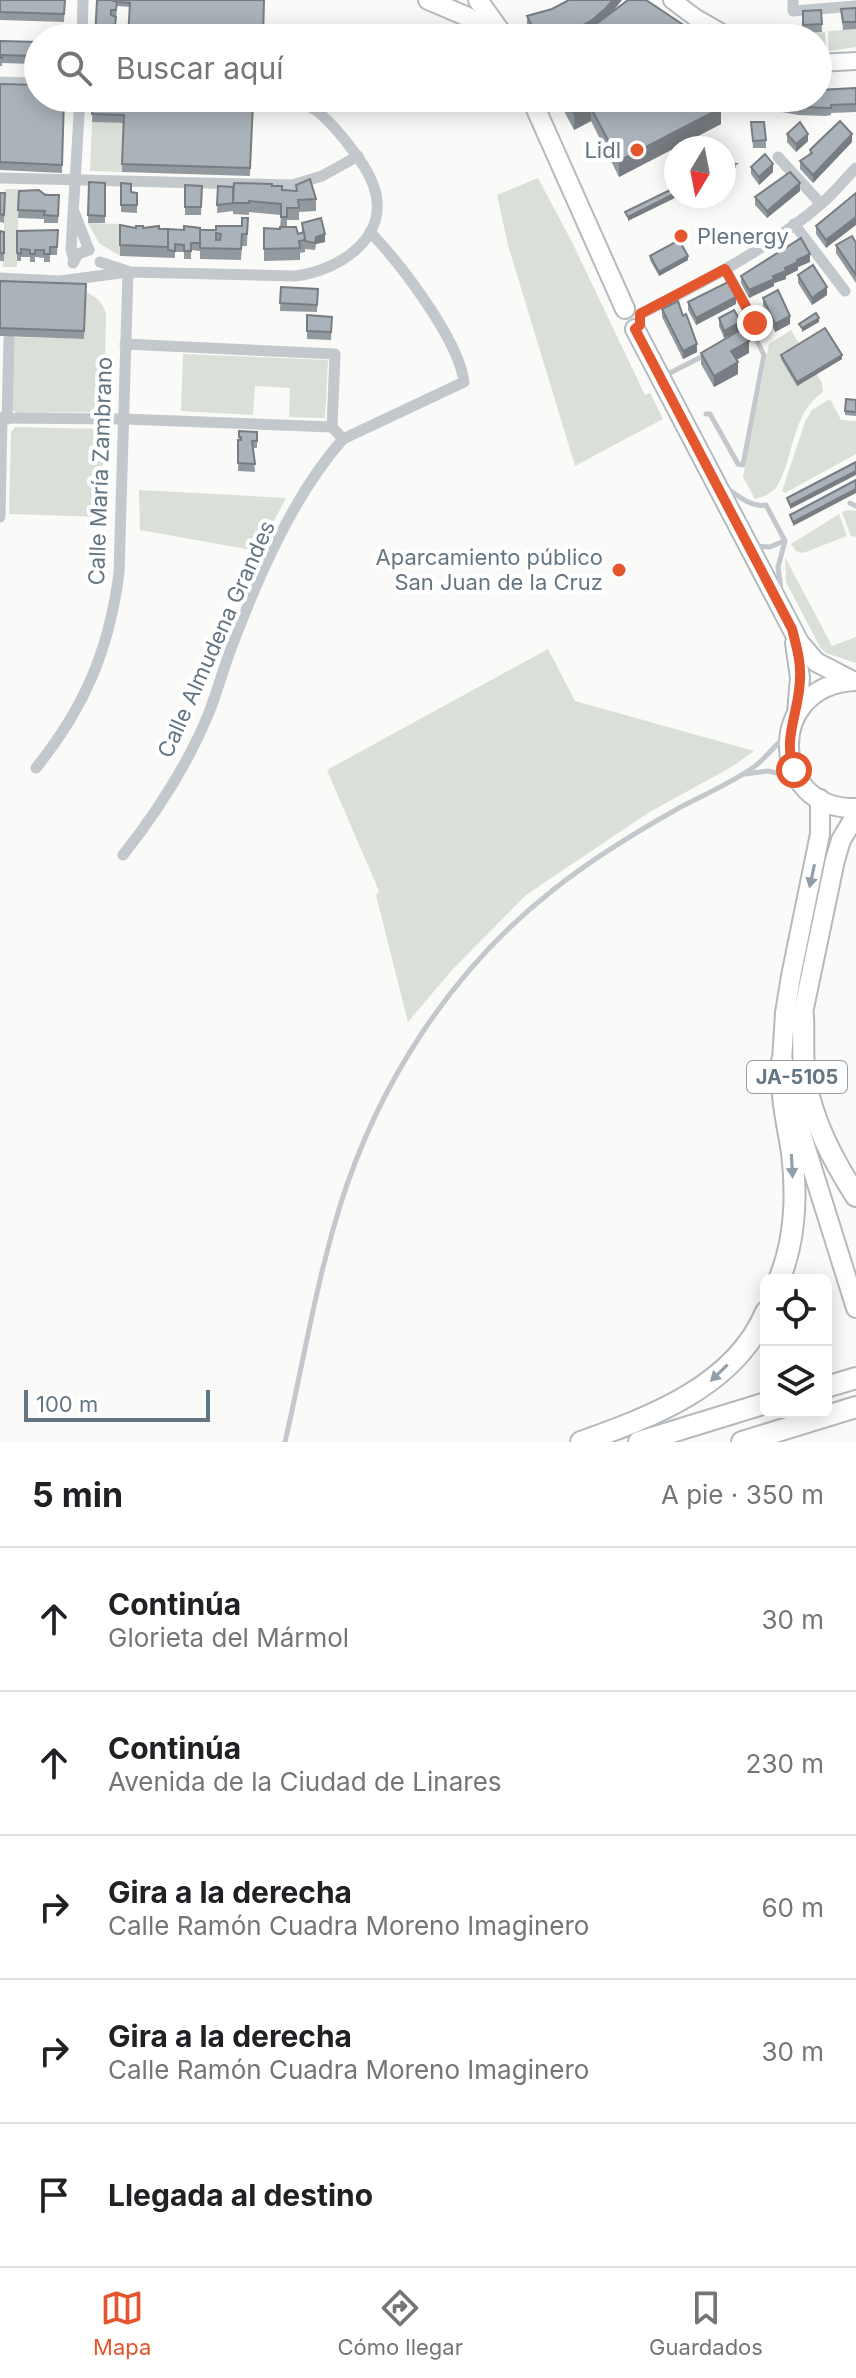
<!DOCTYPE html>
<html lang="es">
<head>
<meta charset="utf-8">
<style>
	:root { --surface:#fff; --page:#f6f6f6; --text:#202124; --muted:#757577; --line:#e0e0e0; --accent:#e4572e }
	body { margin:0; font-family:Inter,sans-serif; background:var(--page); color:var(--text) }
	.controls { position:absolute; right:24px; bottom:24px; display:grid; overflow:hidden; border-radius:12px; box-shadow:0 4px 20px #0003 }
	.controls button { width:72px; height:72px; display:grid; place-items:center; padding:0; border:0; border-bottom:2px solid var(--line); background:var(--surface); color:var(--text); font:40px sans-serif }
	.compass { position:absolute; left:664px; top:136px; width:72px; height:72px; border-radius:50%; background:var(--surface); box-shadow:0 4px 20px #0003; rotate:190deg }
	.scale { position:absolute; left:24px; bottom:20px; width:186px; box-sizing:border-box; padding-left:8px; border:4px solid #657683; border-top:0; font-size:22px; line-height:28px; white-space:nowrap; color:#657683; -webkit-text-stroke:6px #fff; paint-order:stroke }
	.stop { position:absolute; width:24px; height:24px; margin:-18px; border:6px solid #e4572e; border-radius:50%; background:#fff }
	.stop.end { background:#e4572e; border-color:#fff; box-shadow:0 2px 8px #0008 }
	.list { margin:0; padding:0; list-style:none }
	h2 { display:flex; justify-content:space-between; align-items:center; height:104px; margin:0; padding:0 32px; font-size:34px }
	h2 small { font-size:26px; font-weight:400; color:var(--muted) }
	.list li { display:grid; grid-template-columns:52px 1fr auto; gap:24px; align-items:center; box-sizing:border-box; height:144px; padding:0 32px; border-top:2px solid var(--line) }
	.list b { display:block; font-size:30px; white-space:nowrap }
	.list p { margin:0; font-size:26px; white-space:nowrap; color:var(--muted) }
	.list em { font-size:26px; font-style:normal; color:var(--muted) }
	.icon { flex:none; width:44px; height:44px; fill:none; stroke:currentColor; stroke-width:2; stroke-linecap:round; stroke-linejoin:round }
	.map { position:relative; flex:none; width:856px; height:1442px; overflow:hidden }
	.search { position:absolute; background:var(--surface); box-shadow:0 4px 20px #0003; left:24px; right:24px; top:24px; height:88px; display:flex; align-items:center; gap:20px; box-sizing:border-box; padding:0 28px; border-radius:44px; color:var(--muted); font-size:30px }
	.sheet { height:824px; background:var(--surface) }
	nav { display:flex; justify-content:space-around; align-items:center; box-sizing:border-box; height:112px; border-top:2px solid var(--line); background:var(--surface); font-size:22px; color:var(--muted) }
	nav a { display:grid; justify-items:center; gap:4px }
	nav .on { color:var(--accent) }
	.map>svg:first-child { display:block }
	.green { fill:#dadfd7 }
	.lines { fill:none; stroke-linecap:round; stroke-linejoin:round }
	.secondary-casing { stroke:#b3babf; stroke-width:20 }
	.primary-casing { stroke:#b5babe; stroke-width:22 }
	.highway-casing { stroke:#b4b9bd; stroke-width:24 }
	.lane { stroke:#c3c8cc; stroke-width:5 }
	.street { stroke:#c3c8cc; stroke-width:11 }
	.secondary { stroke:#fff; stroke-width:16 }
	.primary { stroke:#fff; stroke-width:18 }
	.highway { stroke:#fff; stroke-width:20 }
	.wall { fill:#929a9f }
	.shaded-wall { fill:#777d82 }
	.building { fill:#aab3b9; stroke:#777d82; stroke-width:2; fill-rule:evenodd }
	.oneway { fill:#939fa8 }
	.route { stroke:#e4572e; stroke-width:10 }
	.poi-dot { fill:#e4572e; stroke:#fff; stroke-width:3 }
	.labels { text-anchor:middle; stroke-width:8; stroke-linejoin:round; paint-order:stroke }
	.shield { fill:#fff; stroke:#939fa8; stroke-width:2 }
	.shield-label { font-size:20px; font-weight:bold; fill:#657683 }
	.poi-label { font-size:22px; fill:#657683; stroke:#fff; text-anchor:end }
	.street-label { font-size:22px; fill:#657683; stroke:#fff }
</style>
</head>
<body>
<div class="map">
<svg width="856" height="1442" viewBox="0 0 856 1442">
	<rect width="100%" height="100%" fill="#fafaf8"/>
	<!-- green -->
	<g class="green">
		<polygon points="856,29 856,47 829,51 828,31"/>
		<polygon points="825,32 826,51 818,50 818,38 791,38 790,34"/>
		<polygon points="92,122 124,123 122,172 90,171"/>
		<polygon points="538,178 572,242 645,395 650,393 663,419 575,466 508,245 497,195"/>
		<polygon points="5,189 19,189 17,267 3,267"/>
		<polygon points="88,223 120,224 120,256 99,243"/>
		<path d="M86,292C96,297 104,303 106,314L104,412L17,413L12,410L14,337L84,339Z"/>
		<path d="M791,330L822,383L823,392C791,413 795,457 776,488L767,495L755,499L743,477L769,344Z"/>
		<polygon points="183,354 328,360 325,418 289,417 290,388 255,386 253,415 181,411"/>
		<polygon points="830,399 841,420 856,421 856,454 785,493 782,491 805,422 812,410"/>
		<polygon points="15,427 103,429 103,517 9,514 11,432"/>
		<polygon points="139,490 286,498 258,551 140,530"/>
		<polygon points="848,510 856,511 856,537 851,536 842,512"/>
		<polygon points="839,514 847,536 803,553 796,551 791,544"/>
		<polygon points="785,557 832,646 856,637 856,663 826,653 820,647 786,582"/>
		<polygon points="548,649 575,701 754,751 733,766 648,813 526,895 452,970 408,1022 376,895 379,891 327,770"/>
	</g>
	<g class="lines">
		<!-- secondary casing -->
		<g class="secondary-casing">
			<g id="secondary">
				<polyline points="672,0 696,18 731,38"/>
				<polyline points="818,63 856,61"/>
			</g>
		</g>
		<!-- primary casing -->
		<g class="primary-casing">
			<g id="primary">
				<polyline points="428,0 468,17 492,38"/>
				<polyline points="478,0 503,35"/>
				<polyline points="531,98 625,309"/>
				<polyline points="635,329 799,642 816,662 853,681"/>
				<polyline points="795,643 800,678 797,713"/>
				<path d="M854,681C764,686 770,811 856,808"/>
				<polyline points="820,799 820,834 791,976 785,1013 782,1061 792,1104 856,1308"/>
				<polyline points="800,1027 835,860 841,840 856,815"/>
			</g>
		</g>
		<!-- highway casing -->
		<g class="highway-casing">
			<g id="highway">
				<path d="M803,1016C804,1036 802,1058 805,1077C812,1121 833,1160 856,1196"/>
				<path d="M779,1280C795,1241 797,1194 792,1152C787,1122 780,1092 782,1061"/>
				<polyline points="826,1387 856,1378"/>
				<path d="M581,1442C651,1417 735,1386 766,1312"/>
				<polyline points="639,1442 766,1403"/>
				<polyline points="742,1442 856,1407"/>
			</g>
		</g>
		<!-- lane -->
		<g class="lane">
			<polyline points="664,376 705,355"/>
			<polyline points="706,414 710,414 738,464 743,465 764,355 753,333 746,333 738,337"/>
			<path d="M725,487C737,495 751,508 766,505L785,541L778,567L781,590"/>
			<polyline points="850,503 856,506"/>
			<polyline points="756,546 770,547 784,541"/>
			<polyline points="745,774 768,771 790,776"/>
			<path d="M285,1442C303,1364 316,1283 340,1206C378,1084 451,970 553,890C592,859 636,832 679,808C704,795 731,783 754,767C765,759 773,747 784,738"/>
		</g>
		<!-- street -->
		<g class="street">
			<polyline points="793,0 793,11 856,6"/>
			<polyline points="82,38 83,0"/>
			<polyline points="0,82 38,83"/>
			<polyline points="778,157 821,204"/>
			<polyline points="0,178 292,185 322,176 358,156"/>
			<polyline points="75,214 89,250"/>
			<polyline points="794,224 845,291"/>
			<polyline points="74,260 71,249 80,98"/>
			<polyline points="100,262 127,271"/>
			<polyline points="73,263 78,254 89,250"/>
			<polyline points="725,269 755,323"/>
			<path d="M0,278L60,281L128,272L295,276C338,271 391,238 374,187C368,169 356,155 345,140C324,115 313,102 280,98"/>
			<path d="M640,314C698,285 773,246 821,204C834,193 845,179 856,168"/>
			<polyline points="125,344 335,354 332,427"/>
			<polyline points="0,418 124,419 332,427"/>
			<polyline points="7,419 9,339"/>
			<path d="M343,439L464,382C459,340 400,263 370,232"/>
			<polyline points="0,517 2,418"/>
			<path d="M36,768C85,707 109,650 119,573L128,272"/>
			<path d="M123,855C157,812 187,766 208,715C217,693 223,669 232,646C258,577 294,494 343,439L332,427"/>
		</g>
		<!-- secondary -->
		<use href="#secondary" class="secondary"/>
		<!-- primary -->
		<use href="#primary" class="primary"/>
		<!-- highway -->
		<use href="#highway" class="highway"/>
	</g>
	<!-- wall -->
	<g class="wall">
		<polygon points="0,0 65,0 64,22 0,20"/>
		<polygon points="97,0 265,0 130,7 117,6 115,38 95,38"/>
		<polygon points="856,8 856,29 843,30 841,9"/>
		<polygon points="821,10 822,32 803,33 803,11"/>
		<polygon points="613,11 703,38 595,38 595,29 582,38 532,38 527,27 527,16"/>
		<polygon points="0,41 38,42 38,67 34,67 34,64 2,63 2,66 0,66"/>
		<polygon points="0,84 64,98 62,173 0,170"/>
		<polygon points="856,88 856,112 831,113 831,115 826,116 798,115 761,108 760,98"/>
		<polygon points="93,98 253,103 250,176 122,172 123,123 92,122"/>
		<polygon points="557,98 719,98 721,124 619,177 591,121 574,130"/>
		<polygon points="751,122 766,140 766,148 753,148"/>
		<polygon points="787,134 808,141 796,152 787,142"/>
		<polygon points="852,142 813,183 800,169 800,161 810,154 810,150"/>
		<polygon points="751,167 773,172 759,185 751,174"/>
		<polygon points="89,182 105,183 105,223 88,223"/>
		<polygon points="121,183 131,192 137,193 137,213 121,212"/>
		<polygon points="185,185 202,186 201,215 185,215"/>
		<polygon points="296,185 316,199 316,211 299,212 299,220 287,220 287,227 298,234 302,233 302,223 325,242 316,244 315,250 305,249 305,252 300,253 300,260 264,261 264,228 280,229 281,215 249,212 249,215 233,214 233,211 217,213 218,186 272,186 282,190 296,191"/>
		<polygon points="19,191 59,195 58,223 44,223 44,219 18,218"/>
		<polygon points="800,191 767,218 755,205 755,197"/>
		<polygon points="0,193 5,193 4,223 0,222"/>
		<polygon points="856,193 826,248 816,234 816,226"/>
		<polygon points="248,218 247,246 242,246 241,260 200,259 200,251 191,250 191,259 184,259 184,252 175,252 175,258 120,256 120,225 136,228 216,230 242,226"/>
		<polygon points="58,230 57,255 50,255 50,262 44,262 44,258 35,257 35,262 30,262 30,257 21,257 21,261 17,261 17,231"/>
		<polygon points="0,231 4,232 4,261 0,261"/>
		<polygon points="856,243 856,283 836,253 836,245"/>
		<polygon points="650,256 688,260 659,276 650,260"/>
		<polygon points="810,262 798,267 798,270 786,276 786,279 774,283 774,286 749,298 741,283 741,276"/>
		<polygon points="798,275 827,295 812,305 798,283"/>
		<polygon points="0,281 86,284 84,339 0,336"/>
		<polygon points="281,287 318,289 317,312 280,311"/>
		<polygon points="763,298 790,324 775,332 763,306"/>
		<polygon points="688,302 736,304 696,325 688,310"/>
		<polygon points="662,309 683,316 697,352 683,359 662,317"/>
		<polygon points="307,315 332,317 331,340 307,339"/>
		<polygon points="719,318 741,330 749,353 736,360 738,374 714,387 701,364 701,353 735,333 724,338 719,326"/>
		<polygon points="781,355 842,359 797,386 781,359"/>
		<polygon points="846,399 856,400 856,416 845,415"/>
		<polygon points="239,431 257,432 257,448 253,448 255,472 238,471"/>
	</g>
	<!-- shaded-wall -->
	<g class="shaded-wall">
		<polygon points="613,0 622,0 606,20 595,25 595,29 591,33 581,38 558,38"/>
		<polygon points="605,98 633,98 591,108 591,121 574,130 574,114"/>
		<polygon points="721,108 721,124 619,177 619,161"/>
		<polygon points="808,134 808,141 796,152 796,144"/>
		<polygon points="852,134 852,142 813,183 813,175"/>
		<polygon points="736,164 736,168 724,174 724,170"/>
		<polygon points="773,164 773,172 759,185 759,177"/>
		<polygon points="800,183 800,191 767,218 767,211"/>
		<polygon points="676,193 676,196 679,196 628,221 628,217"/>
		<polygon points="856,217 856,225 826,248 826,240"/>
		<polygon points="325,234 325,242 316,244 315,250 316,237"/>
		<polygon points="810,254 810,262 798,267 798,270 786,276 786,279 774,283 774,286 749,298 749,290 773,276 797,260"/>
		<polygon points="688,256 688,260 659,276 659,272"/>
		<polygon points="827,287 827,295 812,305 812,298"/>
		<polygon points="736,297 736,304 696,325 696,318"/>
		<polygon points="790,316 790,324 775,332 775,324"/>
		<polygon points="819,318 819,322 802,332 802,328"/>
		<polygon points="741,322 741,330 724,338 724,331"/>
		<polygon points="749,341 749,353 731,363 731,351"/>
		<polygon points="697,344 697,352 683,359 683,351"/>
		<polygon points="842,355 842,359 797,386 797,382"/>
		<polygon points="738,362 738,374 714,387 714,376"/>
		<polygon points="856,471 856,475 790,509 790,505"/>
		<polygon points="856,489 856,493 793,526 793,522"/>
	</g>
	<!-- building -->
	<g class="building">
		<polygon points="0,0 65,0 64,14 0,12"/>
		<polygon points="97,0 112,0 117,2 116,10 111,10 111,15 116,17 115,26 110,26 110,31 115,33 115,38 95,38"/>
		<polygon points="112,0 264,0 263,38 128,38 130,3 117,2"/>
		<polygon points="569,0 613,0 606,8 591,21 558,38 538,38 527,16 552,9"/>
		<polygon points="628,0 646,0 703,38 604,38 595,25"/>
		<polygon points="856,8 856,22 843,22 841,9"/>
		<polygon points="821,10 822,24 803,25 803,11"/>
		<polygon points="0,41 38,42 38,60 34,60 34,56 2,55 2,58 0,58"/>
		<polygon points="0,84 38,85 38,98 64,98 62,165 0,162"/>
		<polygon points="856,88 856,104 831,105 831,108 798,107 761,100 760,98 818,98 818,90"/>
		<polygon points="93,98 253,103 250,168 122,164 124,115 92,114"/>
		<polygon points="565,98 605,98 574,114"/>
		<polygon points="609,98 719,98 721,108 619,161 591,108"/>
		<polygon points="840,121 852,134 813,175 800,161 812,153 810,150"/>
		<polygon points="751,122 764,122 766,140 753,141"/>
		<polygon points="800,122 808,134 796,144 787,134"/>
		<polygon points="765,154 773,164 759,177 751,167"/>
		<polygon points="726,162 736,164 724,170 724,163"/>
		<polygon points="790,172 800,183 767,211 755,197"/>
		<polygon points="310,179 316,199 298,200 299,208 287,208 287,217 281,217 281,204 249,201 249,203 233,203 234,183 272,184 272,186 282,186 282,190 297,191 296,185"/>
		<polygon points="89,182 105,183 105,216 88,215"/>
		<polygon points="121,183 131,184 131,192 137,193 137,205 121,205"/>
		<polygon points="185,185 202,186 201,207 185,207"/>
		<polygon points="218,186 233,187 233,203 217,205"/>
		<polygon points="676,187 676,193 628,217 625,212"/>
		<polygon points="39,190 45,195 59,195 58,216 44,215 45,211 18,210 19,191"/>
		<polygon points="0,193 5,193 4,215 0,214"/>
		<polygon points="856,193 856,217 826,240 816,226"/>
		<path d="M242,218H248L247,234H242L241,249L200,248V230H216V226H242ZM216,233L221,234L220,240H216Z"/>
		<polygon points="321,218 325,234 316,237 315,243 305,241 302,223"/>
		<polygon points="120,225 136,228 136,226 143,226 143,228 159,226 159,229 168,229 168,247 120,245"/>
		<polygon points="184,226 200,228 200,243 191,243 191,251 184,251 184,245 175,244 175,251 168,250 168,229 184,230"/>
		<polygon points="280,227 296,227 298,234 304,232 305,240 299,241 300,248 264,249 264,228 280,229"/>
		<polygon points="58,230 57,247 50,247 50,254 44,254 44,250 35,250 35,254 30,254 30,250 21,249 21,254 17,253 17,231"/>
		<polygon points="0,231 4,232 4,253 0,253"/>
		<polygon points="852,236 856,243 856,275 836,245"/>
		<polygon points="801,238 810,254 797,260 798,262 785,268 786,271 773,276 774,279 749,290 741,276"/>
		<polygon points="679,240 688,256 659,272 650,256"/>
		<polygon points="813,265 827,287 812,298 798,275"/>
		<polygon points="0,281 86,284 84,331 0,328"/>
		<polygon points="728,282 736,297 696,318 688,302"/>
		<polygon points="281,287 318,289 317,305 280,303"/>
		<polygon points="778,290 790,316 775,324 763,298"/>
		<polygon points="678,301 683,316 686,314 688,319 697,344 683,351 662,309"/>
		<polygon points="734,310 741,322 724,331 719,318"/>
		<polygon points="816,313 819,318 802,328 799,324"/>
		<polygon points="307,315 332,317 331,332 307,331"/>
		<polygon points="825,328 842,355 797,382 781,355"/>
		<polygon points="742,329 749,341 731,351 738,362 714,376 701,353"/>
		<polygon points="846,399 856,400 856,412 845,411"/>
		<polygon points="239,431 257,432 257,441 252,441 255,464 238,463 238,440 241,440 241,437 239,437"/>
		<polygon points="856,462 856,471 790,505 787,498"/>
		<polygon points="856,480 856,489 793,522 790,515"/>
	</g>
	<!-- one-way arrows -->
	<defs><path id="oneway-solid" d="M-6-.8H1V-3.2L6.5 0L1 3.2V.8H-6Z" transform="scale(2)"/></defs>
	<g class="oneway">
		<use href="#oneway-solid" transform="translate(812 876) rotate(102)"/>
		<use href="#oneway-solid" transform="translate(792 1166) rotate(87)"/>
		<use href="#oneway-solid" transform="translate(719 1373) rotate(136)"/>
	</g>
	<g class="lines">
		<!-- route -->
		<path class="route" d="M755,323L725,269L640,314V325L635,329L792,629C796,645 801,661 800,678C800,710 782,738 794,770"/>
	</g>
	<!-- markers -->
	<g class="poi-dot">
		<circle cx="637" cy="150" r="8"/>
		<circle cx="681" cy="236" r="8"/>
		<circle cx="619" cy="570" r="8"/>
	</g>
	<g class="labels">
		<!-- shield labels -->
		<rect class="shield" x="747" y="1061" width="100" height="32" rx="6"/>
		<g class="shield-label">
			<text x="797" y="1084">JA-5105</text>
		</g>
		<!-- poi labels -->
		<g class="poi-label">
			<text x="621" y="158">Lidl</text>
			<text x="697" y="244" text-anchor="start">Plenergy</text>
			<text x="603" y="565">Aparcamiento público<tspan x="603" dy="25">San Juan de la Cruz</tspan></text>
		</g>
		<!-- street labels -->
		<g class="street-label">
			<text transform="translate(100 471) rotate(-88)" y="8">Calle María Zambrano</text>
			<text transform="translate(216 639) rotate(-66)" y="8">Calle Almudena Grandes</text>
		</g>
	</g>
</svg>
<div class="controls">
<button><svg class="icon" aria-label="locate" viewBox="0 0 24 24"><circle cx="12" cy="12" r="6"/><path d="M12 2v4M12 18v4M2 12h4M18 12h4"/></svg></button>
<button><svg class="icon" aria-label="layers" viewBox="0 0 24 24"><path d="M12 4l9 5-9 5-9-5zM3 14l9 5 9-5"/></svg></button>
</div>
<svg class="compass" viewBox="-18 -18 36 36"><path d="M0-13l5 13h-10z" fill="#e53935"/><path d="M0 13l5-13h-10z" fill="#757577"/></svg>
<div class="scale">100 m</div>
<div class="stop" style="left:794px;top:770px"></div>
<div class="stop end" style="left:755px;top:323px"></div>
<div class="search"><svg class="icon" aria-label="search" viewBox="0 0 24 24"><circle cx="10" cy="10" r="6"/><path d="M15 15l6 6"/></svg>Buscar aquí</div>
</div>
<section class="sheet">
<h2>5 min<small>A pie · 350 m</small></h2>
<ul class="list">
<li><svg class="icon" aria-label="ahead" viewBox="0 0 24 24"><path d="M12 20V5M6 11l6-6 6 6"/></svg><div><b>Continúa</b><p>Glorieta del Mármol</p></div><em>30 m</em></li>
<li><svg class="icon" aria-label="ahead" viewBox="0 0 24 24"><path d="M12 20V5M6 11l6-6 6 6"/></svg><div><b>Continúa</b><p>Avenida de la Ciudad de Linares</p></div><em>230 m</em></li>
<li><svg class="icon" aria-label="right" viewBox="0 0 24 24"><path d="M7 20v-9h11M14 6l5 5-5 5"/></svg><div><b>Gira a la derecha</b><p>Calle Ramón Cuadra Moreno Imaginero</p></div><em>60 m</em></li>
<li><svg class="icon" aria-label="right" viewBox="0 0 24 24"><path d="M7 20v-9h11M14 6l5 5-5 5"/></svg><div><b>Gira a la derecha</b><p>Calle Ramón Cuadra Moreno Imaginero</p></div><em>30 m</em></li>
<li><svg class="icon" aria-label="arrive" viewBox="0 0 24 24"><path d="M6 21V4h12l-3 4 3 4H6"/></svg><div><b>Llegada al destino</b></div></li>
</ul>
</section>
<nav>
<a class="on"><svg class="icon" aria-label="map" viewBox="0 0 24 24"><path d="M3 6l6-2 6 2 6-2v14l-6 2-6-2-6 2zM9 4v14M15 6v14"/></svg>Mapa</a>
<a><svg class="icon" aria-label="directions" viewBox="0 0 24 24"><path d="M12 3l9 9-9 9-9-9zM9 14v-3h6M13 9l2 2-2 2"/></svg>Cómo llegar</a>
<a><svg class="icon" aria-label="saved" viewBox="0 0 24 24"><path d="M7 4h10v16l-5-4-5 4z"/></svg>Guardados</a>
</nav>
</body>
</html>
